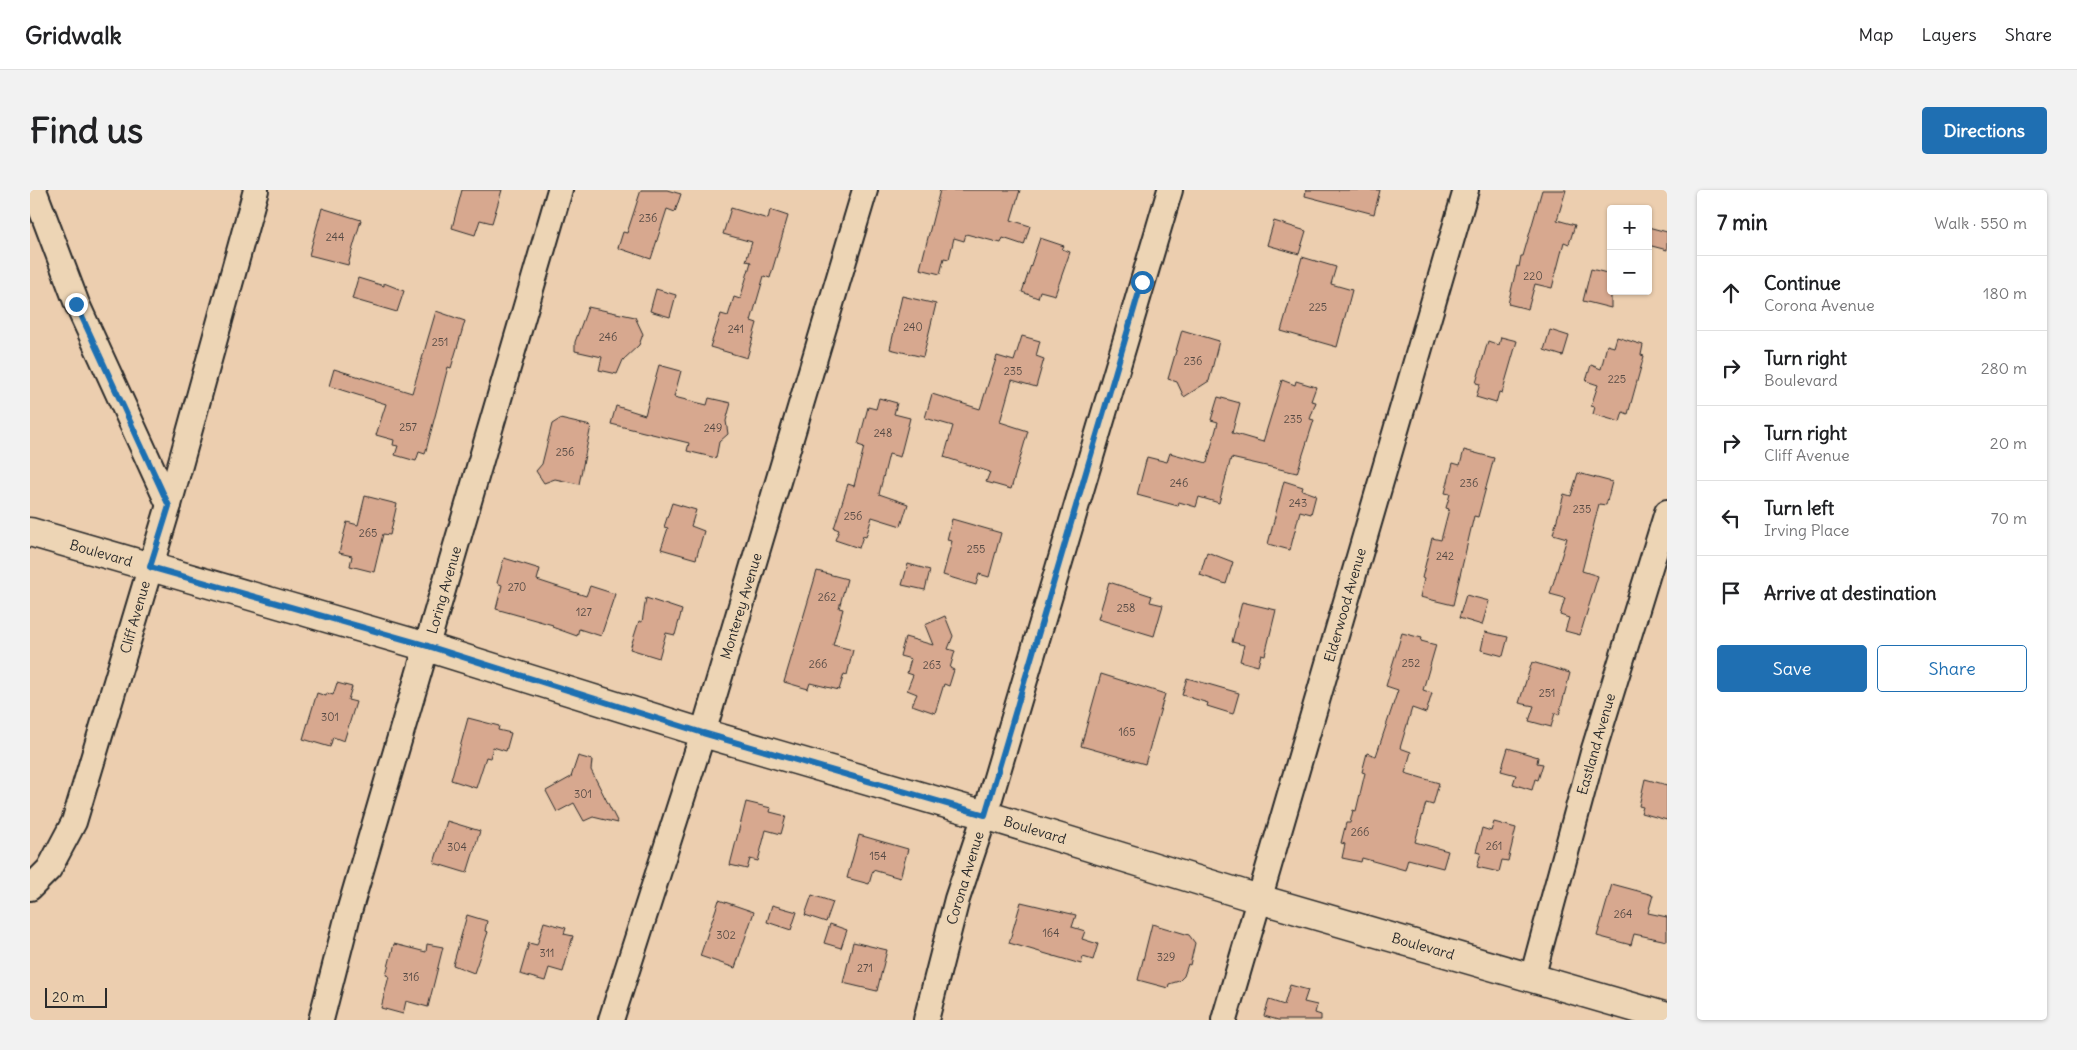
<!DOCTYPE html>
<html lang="en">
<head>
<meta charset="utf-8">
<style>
	:root { --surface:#fff; --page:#f2f2f2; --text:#202124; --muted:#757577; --line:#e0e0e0; --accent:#1f6fb2 }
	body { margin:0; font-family:Delius,sans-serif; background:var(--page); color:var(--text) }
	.controls { position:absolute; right:15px; top:15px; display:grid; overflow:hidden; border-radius:5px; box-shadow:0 1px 4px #0004 }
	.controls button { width:45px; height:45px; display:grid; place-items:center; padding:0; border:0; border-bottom:1px solid var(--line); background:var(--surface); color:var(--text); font:25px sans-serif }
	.scale { position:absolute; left:15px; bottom:12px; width:62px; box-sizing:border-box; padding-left:5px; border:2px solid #2b2b2b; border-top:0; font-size:14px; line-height:18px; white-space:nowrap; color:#2b2b2b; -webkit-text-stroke:4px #edd5b5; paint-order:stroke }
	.stop { position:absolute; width:15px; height:15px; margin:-11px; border:4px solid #1f6fb2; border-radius:50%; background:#fff }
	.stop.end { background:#1f6fb2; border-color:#fff; box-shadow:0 1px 5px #0008 }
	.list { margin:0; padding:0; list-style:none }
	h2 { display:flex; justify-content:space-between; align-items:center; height:65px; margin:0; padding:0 20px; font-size:21px }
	h2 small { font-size:16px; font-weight:400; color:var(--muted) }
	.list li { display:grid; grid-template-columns:32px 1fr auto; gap:15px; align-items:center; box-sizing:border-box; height:75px; padding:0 20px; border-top:1px solid var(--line) }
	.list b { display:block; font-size:19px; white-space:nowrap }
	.list p { margin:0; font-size:16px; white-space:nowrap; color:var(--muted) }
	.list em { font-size:16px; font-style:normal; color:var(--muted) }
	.actions { display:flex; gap:10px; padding:15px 20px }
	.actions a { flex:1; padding:11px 0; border:1px solid var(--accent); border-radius:5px; text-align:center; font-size:18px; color:var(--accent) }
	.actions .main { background:var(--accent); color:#fff }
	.icon { flex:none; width:28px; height:28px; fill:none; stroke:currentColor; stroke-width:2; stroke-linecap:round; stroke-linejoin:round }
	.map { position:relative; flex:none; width:1637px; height:830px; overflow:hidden; border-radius:5px }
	header { display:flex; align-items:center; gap:30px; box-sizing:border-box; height:70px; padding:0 25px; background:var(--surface); border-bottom:1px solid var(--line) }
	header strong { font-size:24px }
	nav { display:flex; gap:28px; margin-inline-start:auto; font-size:18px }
	.intro { display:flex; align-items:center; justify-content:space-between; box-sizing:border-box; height:120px; padding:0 30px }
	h1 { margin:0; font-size:35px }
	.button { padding:12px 22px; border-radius:5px; background:var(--accent); color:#fff; font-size:18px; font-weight:700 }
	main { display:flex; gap:30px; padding:0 30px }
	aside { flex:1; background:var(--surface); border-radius:5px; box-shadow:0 1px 4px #0004 }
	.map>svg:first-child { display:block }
	.building { fill:#d7a88f; stroke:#2b2b2b }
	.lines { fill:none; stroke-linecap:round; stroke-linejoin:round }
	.minor-casing { stroke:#2b2b2b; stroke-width:28 }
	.tertiary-casing { stroke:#2b2b2b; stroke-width:31 }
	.minor { stroke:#edd5b5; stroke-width:24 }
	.tertiary { stroke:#edd5b5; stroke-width:28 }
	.route { stroke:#1f6fb2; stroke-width:6 }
	.labels { text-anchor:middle; stroke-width:4.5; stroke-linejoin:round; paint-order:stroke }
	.number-label { font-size:11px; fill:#564a44 }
	.street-label { font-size:14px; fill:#2b2b2b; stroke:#edd5b5 }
</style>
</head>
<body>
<header>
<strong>Gridwalk</strong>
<nav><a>Map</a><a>Layers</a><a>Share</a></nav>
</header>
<div class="intro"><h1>Find us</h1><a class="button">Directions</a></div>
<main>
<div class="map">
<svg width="1637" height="830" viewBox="0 0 1637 830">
	<rect width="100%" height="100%" fill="#ecceaf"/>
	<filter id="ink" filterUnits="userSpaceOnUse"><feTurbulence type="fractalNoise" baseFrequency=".02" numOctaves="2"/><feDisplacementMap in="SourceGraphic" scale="10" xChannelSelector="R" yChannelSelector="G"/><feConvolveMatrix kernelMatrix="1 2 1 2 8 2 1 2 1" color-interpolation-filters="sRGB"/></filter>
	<g filter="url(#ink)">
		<!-- building -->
		<g class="building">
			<polygon points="432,0 472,0 462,33 450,30 445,45 422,38"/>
			<polygon points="611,0 637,0 651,4 645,22 637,19 621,69 588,58 593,42 597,43"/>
			<polygon points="910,0 990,0 981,30 1000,36 994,55 973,48 971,53 936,44 934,51 924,48 919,69 914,68 910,84 890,79"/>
			<polygon points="1276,0 1350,0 1344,24 1275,6"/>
			<polygon points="1512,0 1536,0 1527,30 1545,35 1539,54 1534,52 1522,98 1505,94 1498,119 1478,114 1487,76 1489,77 1491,66 1493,66"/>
			<polygon points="292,18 331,30 318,75 279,65"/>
			<polygon points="701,18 738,29 740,20 758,26 740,88 734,86 721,131 727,133 717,168 680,157 691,124 698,126 704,107 710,109 721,72 716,71 722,52 693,44"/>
			<polygon points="1244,31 1276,41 1269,64 1237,55"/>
			<polygon points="1618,37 1637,42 1637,60 1618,55"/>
			<polygon points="1010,48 1034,56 1032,59 1040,62 1025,105 1010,101 1008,108 992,102"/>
			<polygon points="1272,67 1306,77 1301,94 1322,100 1307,157 1251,141"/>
			<polygon points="1561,79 1581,84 1581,118 1553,111"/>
			<polygon points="328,88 354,96 354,93 374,101 367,122 322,109"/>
			<polygon points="626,99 646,105 640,127 620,121"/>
			<polygon points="872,106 906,114 893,167 860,159"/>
			<polygon points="558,117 605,127 613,144 609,155 593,170 587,184 569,180 572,167 545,161 545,152"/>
			<polygon points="406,121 435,131 421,178 418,177 395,264 389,262 386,271 365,265 368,256 363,255 364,250 346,245 356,214 299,196 304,179 382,203"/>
			<polygon points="1152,140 1189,151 1179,191 1154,207 1147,192 1138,189"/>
			<polygon points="1520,140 1539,146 1533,166 1514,160"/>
			<polygon points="992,146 1010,151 1006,166 1014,169 1006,197 982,190 970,232 998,241 981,299 956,292 960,282 914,267 923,236 895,228 902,204 950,219 967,166 984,171"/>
			<polygon points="1471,147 1487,151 1472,203 1469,202 1466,213 1446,207 1450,194 1446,193 1458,151 1469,155"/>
			<polygon points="1587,147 1613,155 1611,165 1614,166 1598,224 1593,222 1590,232 1563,224 1565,217 1561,216 1568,195 1556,191 1561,175 1571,179 1577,155 1584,157"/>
			<polygon points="629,175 651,181 644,207 677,215 679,208 701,213 696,231 698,244 689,252 686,268 657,261 659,253 581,234 586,216 615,225"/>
			<polygon points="1252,190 1265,195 1266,191 1286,197 1281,211 1286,212 1280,229 1284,230 1267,283 1201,268 1189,313 1169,307 1166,317 1149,312 1148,316 1107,305 1117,267 1137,272 1140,263 1177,273 1188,232 1181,230 1188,207 1210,213 1202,243 1233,252"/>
			<polygon points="849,208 867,213 864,224 880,228 870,267 859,264 849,304 878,314 871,336 842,327 836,347 833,346 829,358 805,350 809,340 804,338 818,294 824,296 834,257 828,255 838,217 846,219"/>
			<polygon points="530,229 561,236 549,294 525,289 514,293 506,281 512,274 522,234"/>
			<polygon points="1434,260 1464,268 1448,327 1444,326 1423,415 1390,407 1394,389 1392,388 1402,348 1411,350 1419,319 1416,318 1420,304 1415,303 1423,273 1430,275"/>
			<polygon points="1548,283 1582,292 1576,315 1569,314 1552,381 1568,386 1550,445 1535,441 1539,428 1530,425 1535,408 1520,404 1537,348 1523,344 1534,304 1541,306"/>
			<polygon points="1254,291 1273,297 1272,300 1286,305 1281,324 1270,321 1260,360 1238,354"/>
			<polygon points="335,306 367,314 360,345 353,344 344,382 320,376 322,366 309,363 317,332 328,335"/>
			<polygon points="642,313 666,320 661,336 674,341 666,369 631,359 638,338 634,337"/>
			<polygon points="922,329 971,343 959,387 949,384 946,395 913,385 922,351 917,350"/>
			<polygon points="1177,362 1203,372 1196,394 1170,385"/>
			<polygon points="474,368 510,379 507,390 556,406 560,396 585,404 571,446 549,439 547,446 522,437 523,435 466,419 472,395 467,393"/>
			<polygon points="878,374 900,380 895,400 872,395"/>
			<polygon points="787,381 817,389 809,418 813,419 803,455 823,460 817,485 814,484 809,500 780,493 778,499 754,492"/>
			<polygon points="1079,392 1122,406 1120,412 1133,415 1124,446 1068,429"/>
			<polygon points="1436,405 1459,411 1452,435 1429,428"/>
			<polygon points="616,408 652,420 645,445 636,443 629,468 600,459 609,431 612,432"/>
			<polygon points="1212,412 1246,420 1235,465 1231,464 1228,476 1210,471 1214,455 1202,452"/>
			<polygon points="915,426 923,446 918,459 925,461 920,478 924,480 919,496 914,494 905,523 882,515 887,504 877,500 883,485 877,483 881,469 870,466 875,447 903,455 895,435"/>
			<polygon points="1455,442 1478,447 1473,466 1451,460"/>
			<polygon points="1372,443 1392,448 1391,451 1406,455 1393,500 1402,503 1396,523 1382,518 1370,558 1381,562 1375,583 1409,593 1403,615 1396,613 1385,652 1418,661 1413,678 1378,669 1375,680 1332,668 1331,672 1312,668 1315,654 1311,653 1316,633 1320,633 1323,620 1326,621 1335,583 1332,582 1337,563 1346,566 1368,500 1356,496"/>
			<polygon points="1502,472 1540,483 1529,525 1525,523 1521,537 1499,531 1504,516 1489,513"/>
			<polygon points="1071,484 1135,504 1115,574 1051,556"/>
			<polygon points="1157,488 1209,503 1203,524 1177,516 1178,513 1152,505"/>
			<polygon points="307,493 322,497 318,510 326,512 314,551 303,547 300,557 273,549 287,503 296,506 297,503 303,505"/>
			<polygon points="438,528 469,536 468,540 481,543 476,561 463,557 460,568 456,567 446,598 421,590"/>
			<polygon points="1478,558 1508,567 1507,573 1513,574 1508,590 1505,589 1502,600 1483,594 1486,585 1471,581"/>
			<polygon points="548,566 562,570 561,580 588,633 563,627 554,631 544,613 527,622 516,601 541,587"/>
			<polygon points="1615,589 1637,595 1637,630 1611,623 1613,617 1609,616"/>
			<polygon points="716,612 741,618 740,622 756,626 751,644 736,640 728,671 720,669 717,679 700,675"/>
			<polygon points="417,631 450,641 437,683 404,673"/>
			<polygon points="1464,632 1486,638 1478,671 1472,670 1469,682 1447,677 1451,663 1446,662 1452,638 1461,641"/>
			<polygon points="829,645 878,659 870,688 843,680 839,694 817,688"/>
			<polygon points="1582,694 1623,705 1618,723 1637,727 1637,751 1604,744 1601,755 1567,746"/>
			<polygon points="782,705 803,712 796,732 775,725"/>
			<polygon points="689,710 724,722 705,778 670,766"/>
			<polygon points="991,712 1046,725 1042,737 1055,741 1052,749 1068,754 1063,770 1053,767 1051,774 979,753"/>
			<polygon points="742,715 767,722 761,740 737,732"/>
			<polygon points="437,725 457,731 455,741 458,742 444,783 423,775"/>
			<polygon points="514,732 536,738 534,744 543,746 533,782 519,778 515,791 490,784 499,753 507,755"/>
			<polygon points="800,734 817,740 811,758 794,753"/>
			<polygon points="1122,734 1159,745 1165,753 1160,775 1158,774 1154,786 1149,791 1139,794 1138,798 1108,790"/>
			<polygon points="823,752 857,760 847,801 813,793"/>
			<polygon points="364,754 396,762 397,754 413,757 398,817 376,811 373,824 351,818 359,786 356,785"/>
			<polygon points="1260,795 1278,800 1274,812 1287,815 1285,823 1291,825 1291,830 1248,830 1234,826 1239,810 1254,815"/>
		</g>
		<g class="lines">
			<!-- minor casing -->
			<g class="minor-casing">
				<g id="minor">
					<polyline points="4,0 47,114 139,315"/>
					<polyline points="0,698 19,679 44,632 139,315 226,0"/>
					<polyline points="1502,788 1564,559 1637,322"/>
					<polyline points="291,830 318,725 530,0"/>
					<polyline points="581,830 673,543 835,0"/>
					<polyline points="896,830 927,709 955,625 1140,0"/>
					<polyline points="1194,830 1436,0"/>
				</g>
			</g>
			<!-- tertiary casing -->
			<g class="tertiary-casing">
				<polyline id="tertiary" points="0,342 397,457 673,543 955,625 1229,709 1637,827"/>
			</g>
			<!-- minor -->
			<use href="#minor" class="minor"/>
			<!-- tertiary -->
			<use href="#tertiary" class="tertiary"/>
		</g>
	</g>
	<g class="lines" filter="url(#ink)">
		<!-- route -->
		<polyline class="route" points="46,114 139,316 120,377 398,456 673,543 955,625 1112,92"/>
	</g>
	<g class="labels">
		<!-- number labels -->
		<g class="number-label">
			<text x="618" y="32">236</text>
			<text x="305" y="51">244</text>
			<text x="1503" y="90">220</text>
			<text x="1288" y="121">225</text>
			<text x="883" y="141">240</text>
			<text x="706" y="143">241</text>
			<text x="578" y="151">246</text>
			<text x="410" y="156">251</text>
			<text x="1163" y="175">236</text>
			<text x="983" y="185">235</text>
			<text x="1587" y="193">225</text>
			<text x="1263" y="233">235</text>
			<text x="378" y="241">257</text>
			<text x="683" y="242">249</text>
			<text x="853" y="247">248</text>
			<text x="535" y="266">256</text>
			<text x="1149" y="297">246</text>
			<text x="1439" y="297">236</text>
			<text x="1268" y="317">243</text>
			<text x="1552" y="323">235</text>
			<text x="823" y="330">256</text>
			<text x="338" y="347">265</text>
			<text x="946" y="363">255</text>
			<text x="1415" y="370">242</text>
			<text x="487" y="401">270</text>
			<text x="797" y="411">262</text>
			<text x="1096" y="422">258</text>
			<text x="554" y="426">127</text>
			<text x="1381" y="477">252</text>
			<text x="788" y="478">266</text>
			<text x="902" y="479">263</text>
			<text x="1517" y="507">251</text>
			<text x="300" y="531">301</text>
			<text x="1097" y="546">165</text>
			<text x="553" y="608">301</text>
			<text x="1330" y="646">266</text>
			<text x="1464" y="660">261</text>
			<text x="427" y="661">304</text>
			<text x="848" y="670">154</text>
			<text x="1593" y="728">264</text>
			<text x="1021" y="747">164</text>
			<text x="696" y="749">302</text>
			<text x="517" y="767">311</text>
			<text x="1136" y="771">329</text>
			<text x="835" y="782">271</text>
			<text x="381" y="791">316</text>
		</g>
		<!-- street labels -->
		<g class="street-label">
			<text transform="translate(71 363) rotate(16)" y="5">Boulevard</text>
			<text transform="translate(414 400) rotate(-74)" y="5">Loring Avenue</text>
			<text transform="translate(1315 415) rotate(-74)" y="5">Elderwood Avenue</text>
			<text transform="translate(711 416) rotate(-73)" y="5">Monterey Avenue</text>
			<text transform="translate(105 427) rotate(-74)" y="5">Cliff Avenue</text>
			<text transform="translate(1566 554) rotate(-74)" y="5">Eastland Avenue</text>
			<text transform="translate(1005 640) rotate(17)" y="5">Boulevard</text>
			<text transform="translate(935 688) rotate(-73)" y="5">Corona Avenue</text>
			<text transform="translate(1393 756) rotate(16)" y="5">Boulevard</text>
		</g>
	</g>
</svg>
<div class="controls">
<button>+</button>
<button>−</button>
</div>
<div class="scale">20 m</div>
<div class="stop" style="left:1112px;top:92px"></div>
<div class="stop end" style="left:46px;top:114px"></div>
</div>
<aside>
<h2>7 min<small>Walk · 550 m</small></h2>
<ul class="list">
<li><svg class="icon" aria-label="ahead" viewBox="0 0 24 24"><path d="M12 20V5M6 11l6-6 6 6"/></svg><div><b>Continue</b><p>Corona Avenue</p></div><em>180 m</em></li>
<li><svg class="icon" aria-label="right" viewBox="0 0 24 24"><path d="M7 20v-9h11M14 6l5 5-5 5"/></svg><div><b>Turn right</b><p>Boulevard</p></div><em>280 m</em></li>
<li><svg class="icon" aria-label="right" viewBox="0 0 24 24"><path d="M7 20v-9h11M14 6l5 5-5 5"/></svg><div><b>Turn right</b><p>Cliff Avenue</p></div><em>20 m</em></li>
<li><svg class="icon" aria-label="left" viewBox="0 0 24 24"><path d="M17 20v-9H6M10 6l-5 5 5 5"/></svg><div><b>Turn left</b><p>Irving Place</p></div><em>70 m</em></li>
<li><svg class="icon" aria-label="arrive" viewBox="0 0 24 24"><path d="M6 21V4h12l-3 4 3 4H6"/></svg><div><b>Arrive at destination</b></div></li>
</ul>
<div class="actions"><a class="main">Save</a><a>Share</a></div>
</aside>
</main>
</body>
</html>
